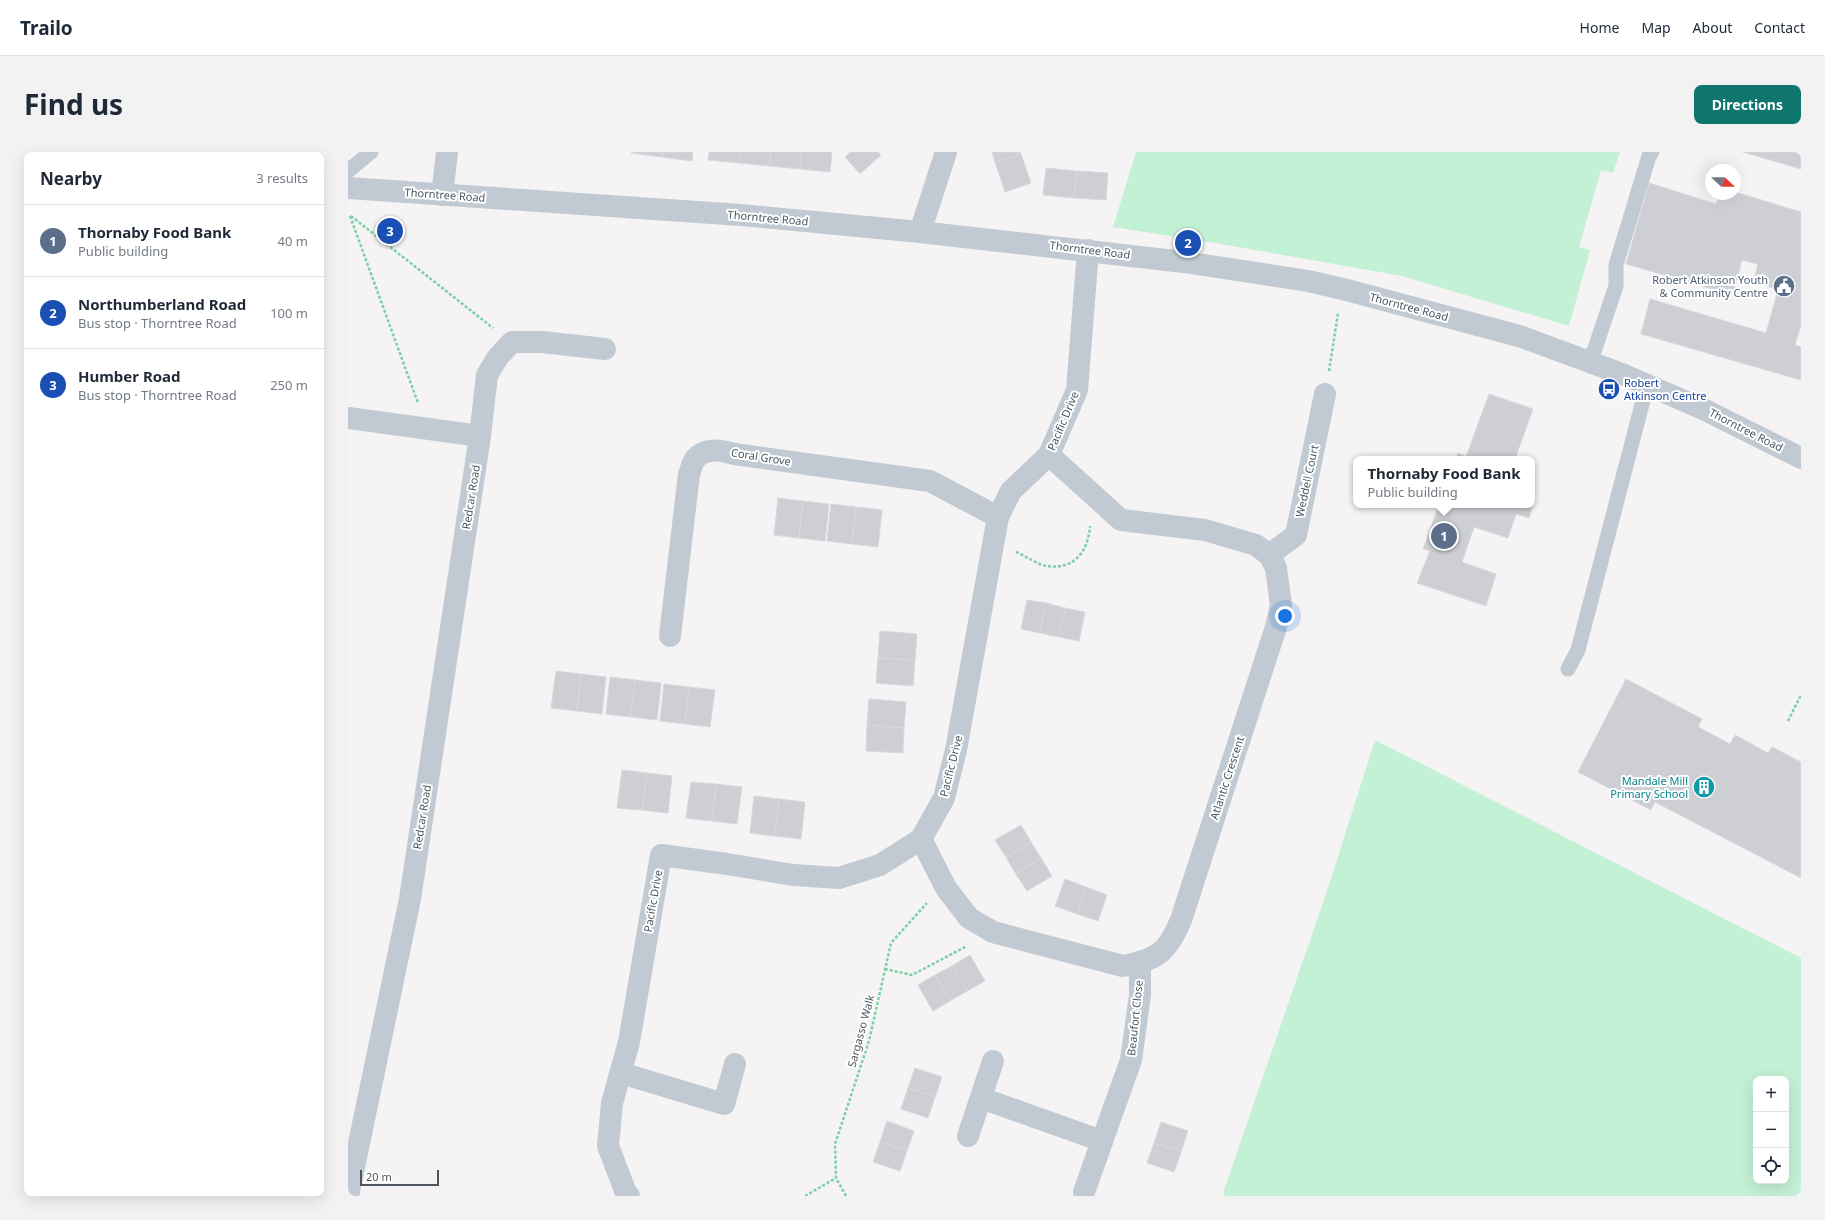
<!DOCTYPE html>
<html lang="en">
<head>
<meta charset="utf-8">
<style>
	:root { --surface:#fff; --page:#f2f2f3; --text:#1f2937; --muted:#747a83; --line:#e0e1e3; --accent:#0f766e }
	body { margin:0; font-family:"Noto Sans",sans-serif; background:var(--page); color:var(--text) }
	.controls { position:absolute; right:12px; bottom:12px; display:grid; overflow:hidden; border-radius:8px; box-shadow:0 4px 16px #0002 }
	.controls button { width:36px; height:36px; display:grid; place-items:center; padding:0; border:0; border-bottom:1px solid var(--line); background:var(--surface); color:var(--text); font:20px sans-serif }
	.compass { position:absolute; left:1357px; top:12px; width:36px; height:36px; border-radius:50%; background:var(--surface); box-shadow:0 4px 16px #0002; rotate:112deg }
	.scale { position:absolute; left:12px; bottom:10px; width:79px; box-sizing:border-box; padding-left:4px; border:2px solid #4a5661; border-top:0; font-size:11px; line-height:14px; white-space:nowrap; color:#4a5661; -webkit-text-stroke:3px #fff; paint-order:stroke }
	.you { position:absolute; left:937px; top:464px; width:14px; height:14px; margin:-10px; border:3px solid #fff; border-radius:50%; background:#1a73e8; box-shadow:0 0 0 6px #1a73e833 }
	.badge { display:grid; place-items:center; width:26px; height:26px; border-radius:50%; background:var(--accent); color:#fff; font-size:13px; font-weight:700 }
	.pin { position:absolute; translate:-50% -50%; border:2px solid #fff; box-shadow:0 1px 4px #0006 }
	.popup { position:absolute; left:1005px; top:304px; width:182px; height:52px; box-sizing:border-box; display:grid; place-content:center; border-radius:8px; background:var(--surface); filter:drop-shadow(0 1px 3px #0005); font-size:13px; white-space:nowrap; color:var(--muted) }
	.popup b { font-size:15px; color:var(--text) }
	.popup::after { content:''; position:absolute; left:50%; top:100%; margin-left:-8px; border:8px solid transparent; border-top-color:var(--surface) }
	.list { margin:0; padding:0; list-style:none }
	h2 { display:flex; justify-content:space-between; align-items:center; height:52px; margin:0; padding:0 16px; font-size:17px }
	h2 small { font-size:13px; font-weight:400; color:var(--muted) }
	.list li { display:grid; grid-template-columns:26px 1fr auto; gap:12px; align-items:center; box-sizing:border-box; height:72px; padding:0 16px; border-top:1px solid var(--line) }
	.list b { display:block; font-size:15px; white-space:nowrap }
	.list p { margin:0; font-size:13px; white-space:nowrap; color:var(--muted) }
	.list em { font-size:13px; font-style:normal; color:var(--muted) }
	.icon { flex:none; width:22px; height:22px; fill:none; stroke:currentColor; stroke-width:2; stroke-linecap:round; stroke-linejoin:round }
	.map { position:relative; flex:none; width:1453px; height:1044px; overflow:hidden; border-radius:8px }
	header { display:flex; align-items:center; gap:24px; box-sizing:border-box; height:56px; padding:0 20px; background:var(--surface); border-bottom:1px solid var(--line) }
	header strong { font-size:19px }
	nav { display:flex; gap:22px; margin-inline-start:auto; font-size:14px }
	.intro { display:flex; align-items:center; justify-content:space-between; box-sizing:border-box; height:96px; padding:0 24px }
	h1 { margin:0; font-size:28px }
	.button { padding:10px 18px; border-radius:8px; background:var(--accent); color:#fff; font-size:14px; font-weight:700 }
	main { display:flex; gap:24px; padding:0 24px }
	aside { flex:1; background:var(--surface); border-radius:8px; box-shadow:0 4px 16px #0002 }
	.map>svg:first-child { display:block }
	.green { fill:#c3f1d5; fill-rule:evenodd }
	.building { fill:#cdcfd5; stroke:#d7d9de }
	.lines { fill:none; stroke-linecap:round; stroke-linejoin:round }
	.path { stroke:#7ad0a6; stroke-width:2.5; stroke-dasharray:3 2; stroke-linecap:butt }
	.lane { stroke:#c1cad2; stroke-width:15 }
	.street { stroke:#c1cad2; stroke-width:22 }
	.labels { text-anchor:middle; stroke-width:4; stroke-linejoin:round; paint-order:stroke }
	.street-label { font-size:11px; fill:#4a5661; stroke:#fff }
	.service-label { font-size:11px; fill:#4e5e75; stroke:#fff; text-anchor:end }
	.transit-label { font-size:11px; fill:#164399; stroke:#fff; text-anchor:start }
	.culture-label { font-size:11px; fill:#0d838f; stroke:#fff; text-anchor:end }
</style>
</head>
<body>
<header>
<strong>Trailo</strong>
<nav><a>Home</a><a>Map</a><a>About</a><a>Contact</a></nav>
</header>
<div class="intro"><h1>Find us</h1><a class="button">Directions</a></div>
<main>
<aside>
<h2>Nearby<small>3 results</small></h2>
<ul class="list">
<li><span class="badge" style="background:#5c6f8a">1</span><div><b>Thornaby Food Bank</b><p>Public building</p></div><em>40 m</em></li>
<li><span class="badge" style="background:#1a4fb4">2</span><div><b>Northumberland Road</b><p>Bus stop · Thorntree Road</p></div><em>100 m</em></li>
<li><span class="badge" style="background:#1a4fb4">3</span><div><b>Humber Road</b><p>Bus stop · Thorntree Road</p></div><em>250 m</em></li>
</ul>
</aside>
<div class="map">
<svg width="1453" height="1044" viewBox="0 0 1453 1044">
	<rect width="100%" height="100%" fill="#f5f3f3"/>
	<!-- green -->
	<g class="green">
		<polygon points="788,0 1272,0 1265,21 1253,18 1231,95 1242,98 1221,174 1054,124 867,91 765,75"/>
		<path d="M1027,588L1453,806V1044H878L875,1041L980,736ZM1408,927H1438V1029H1408Z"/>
	</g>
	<!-- building -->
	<g class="building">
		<polygon points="284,0 315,0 314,5 283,1"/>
		<polygon points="315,0 345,0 344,9 314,5"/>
		<polygon points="361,0 392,0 391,11 360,8"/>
		<polygon points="392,0 423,0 421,14 391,11"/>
		<polygon points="423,0 453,0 452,17 421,14"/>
		<polygon points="453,0 484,0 482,20 452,17"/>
		<polygon points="502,0 530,0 533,3 512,22 497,5"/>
		<polygon points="644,0 672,0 673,2 647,10"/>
		<polygon points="1395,0 1453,0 1453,17"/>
		<polygon points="673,2 683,31 657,40 647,10"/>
		<polygon points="698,16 729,19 726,46 695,43"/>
		<polygon points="729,19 760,21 758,48 726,46"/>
		<polygon points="1301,31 1368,52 1372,42 1387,42 1387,40 1453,60 1453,173 1447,193 1453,195 1453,228 1293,182 1302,147 1418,181 1430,138 1406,129 1410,112 1394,108 1385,143 1278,112"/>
		<polygon points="1141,242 1185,257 1167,307 1108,307 1110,301 1118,305"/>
		<polygon points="1184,345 1187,347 1181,366 1168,362 1160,386 1126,375 1114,410 1148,422 1138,454 1069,431 1082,399 1075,397 1091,353 1184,353"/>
		<polygon points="430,346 455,349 451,386 426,383"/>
		<polygon points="455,349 481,352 477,389 451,386"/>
		<polygon points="483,352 508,355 504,392 479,389"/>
		<polygon points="508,355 534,358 530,395 504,392"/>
		<polygon points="679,448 698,451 692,481 673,477"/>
		<polygon points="698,451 717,456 711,485 692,481"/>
		<polygon points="717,456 737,460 731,489 711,485"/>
		<polygon points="532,479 569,482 567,508 530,506"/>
		<polygon points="530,506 567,508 565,534 528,531"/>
		<polygon points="208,519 233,522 229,559 203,556"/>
		<polygon points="233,522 258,525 254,562 229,559"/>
		<polygon points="262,525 287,528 283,565 258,562"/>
		<polygon points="1278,527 1354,567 1350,575 1382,592 1387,583 1420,601 1424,595 1453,610 1453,726 1307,650 1303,658 1230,620"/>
		<polygon points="287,528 313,531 309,568 283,565"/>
		<polygon points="316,532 341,535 337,572 312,569"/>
		<polygon points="341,535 367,538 362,575 337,572"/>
		<polygon points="521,547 558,550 556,576 519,573"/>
		<polygon points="519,573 556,576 555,601 518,599"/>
		<polygon points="274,618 299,621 294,658 269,656"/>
		<polygon points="299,621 324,624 320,661 294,658"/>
		<polygon points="343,630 368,632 364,669 338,666"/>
		<polygon points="368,632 394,635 389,672 364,669"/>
		<polygon points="406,644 431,647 427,684 402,681"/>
		<polygon points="431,647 457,650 453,687 427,684"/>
		<polygon points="673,673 683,690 658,705 647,688"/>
		<polygon points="683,690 693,706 668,722 658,705"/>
		<polygon points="693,706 704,724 679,739 668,722"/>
		<polygon points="717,727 738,735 729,762 707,754"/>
		<polygon points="738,735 759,743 750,769 729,762"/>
		<polygon points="622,803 637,829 619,839 604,814"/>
		<polygon points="604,814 619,839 602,849 587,823"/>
		<polygon points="587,823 602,849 585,859 570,833"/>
		<polygon points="567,916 594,925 587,945 560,936"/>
		<polygon points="560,936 587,945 580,966 553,957"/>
		<polygon points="539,969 566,979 559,999 532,990"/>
		<polygon points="813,970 840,979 833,1000 806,991"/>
		<polygon points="532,990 559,999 552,1019 525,1010"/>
		<polygon points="806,991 833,1000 826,1020 799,1011"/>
	</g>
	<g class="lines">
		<!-- path -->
		<g class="path">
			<polyline points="2,64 70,251"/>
			<polyline points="3,64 145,176"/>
			<polyline points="981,219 990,161"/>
			<path d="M668,400C678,404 690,413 699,414C727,418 740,399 742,374"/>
			<polyline points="1440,569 1453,543"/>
			<polyline points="537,817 564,823 619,794"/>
			<polyline points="457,1044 488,1026"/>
			<polyline points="498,1044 488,1026 487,992 521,889 543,791 579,751"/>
		</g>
		<!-- lane -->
		<g class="lane">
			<polyline points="0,19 23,0"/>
			<polyline points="1242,211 1268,134 1268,113 1301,4 1304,0"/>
			<polyline points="1220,517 1230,498 1299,233"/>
		</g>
		<!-- street -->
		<g class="street">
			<polyline points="0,36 393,63 572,80 836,110 960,129 995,137 1171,184 1274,222 1355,257 1453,306"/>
			<polyline points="94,43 99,0"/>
			<polyline points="572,80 598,0"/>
			<polyline points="0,266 132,284"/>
			<polyline points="921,403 948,383 977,242"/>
			<path d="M322,484L341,322C343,318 344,311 347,307C358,295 373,298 386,302L582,329L650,365"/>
			<path d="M573,687L598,736L621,766L645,780L775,814C810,807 819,801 833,768L928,475L933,453L928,416L921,403L908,393L857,378L773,368L701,303"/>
			<polyline points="273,921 376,952 387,912"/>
			<polyline points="633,946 754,989"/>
			<polyline points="620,984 645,909"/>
			<polyline points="736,1040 783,908 792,843 792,811"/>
			<polyline points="0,1044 62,747 132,284 139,223 150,205 164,190 194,190 257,197"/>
			<polyline points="281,1044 278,1041 260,994 264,951 281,890 313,703 379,712 445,723 491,726 532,713 573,687 596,646 608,598 650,365 663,339 701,303 729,238 740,98"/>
		</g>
	</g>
	<!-- icons -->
	<defs>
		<g id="civic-disc" transform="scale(1.15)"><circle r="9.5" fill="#5c6f8a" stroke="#fff"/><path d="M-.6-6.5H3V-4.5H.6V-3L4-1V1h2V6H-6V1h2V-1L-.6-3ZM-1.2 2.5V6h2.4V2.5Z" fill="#fff"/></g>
		<g id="bus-disc" transform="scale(1.15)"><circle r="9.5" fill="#1a4fb4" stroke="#fff"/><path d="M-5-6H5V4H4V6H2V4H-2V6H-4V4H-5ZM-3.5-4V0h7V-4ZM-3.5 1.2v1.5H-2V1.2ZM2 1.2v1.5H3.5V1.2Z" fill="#fff"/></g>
		<g id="building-disc" transform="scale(1.15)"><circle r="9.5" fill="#0f9aa8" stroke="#fff"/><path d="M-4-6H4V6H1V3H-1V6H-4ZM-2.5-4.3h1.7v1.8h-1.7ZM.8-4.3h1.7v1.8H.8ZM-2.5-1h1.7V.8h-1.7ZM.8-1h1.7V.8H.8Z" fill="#fff"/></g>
	</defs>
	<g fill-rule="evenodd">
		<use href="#civic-disc" x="1436" y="134"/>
		<use href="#bus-disc" x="1261" y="237"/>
		<use href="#building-disc" x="1356" y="635"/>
	</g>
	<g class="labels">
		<!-- street labels -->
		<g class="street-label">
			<text transform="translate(97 43) rotate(4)" y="4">Thorntree Road</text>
			<text transform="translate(420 66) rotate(5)" y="4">Thorntree Road</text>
			<text transform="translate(742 98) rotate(7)" y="4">Thorntree Road</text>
			<text transform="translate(1061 155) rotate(15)" y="4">Thorntree Road</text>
			<text transform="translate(715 269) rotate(-67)" y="4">Pacific Drive</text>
			<text transform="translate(1398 278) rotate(27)" y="4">Thorntree Road</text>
			<text transform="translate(413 305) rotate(9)" y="4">Coral Grove</text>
			<text transform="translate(959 329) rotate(-78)" y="4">Weddell Court</text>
			<text transform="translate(123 345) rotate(-81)" y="4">Redcar Road</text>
			<text transform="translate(603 614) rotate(-76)" y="4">Pacific Drive</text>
			<text transform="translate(879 626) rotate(-72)" y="4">Atlantic Crescent</text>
			<text transform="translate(74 665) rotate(-81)" y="4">Redcar Road</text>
			<text transform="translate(305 749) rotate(-80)" y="4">Pacific Drive</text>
			<text transform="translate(787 866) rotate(-84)" y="4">Beaufort Close</text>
			<text transform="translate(513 879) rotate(-75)" y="4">Sargasso Walk</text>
		</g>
		<!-- service labels -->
		<g class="service-label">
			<text x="1420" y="132">Robert Atkinson Youth<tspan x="1420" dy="13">&amp; Community Centre</tspan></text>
		</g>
		<!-- transit labels -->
		<g class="transit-label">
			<text x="1276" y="235">Robert<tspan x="1276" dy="13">Atkinson Centre</tspan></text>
		</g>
		<!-- culture labels -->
		<g class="culture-label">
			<text x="1340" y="633">Mandale Mill<tspan x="1340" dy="13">Primary School</tspan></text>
		</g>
	</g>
</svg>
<div class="controls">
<button>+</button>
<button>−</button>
<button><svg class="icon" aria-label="locate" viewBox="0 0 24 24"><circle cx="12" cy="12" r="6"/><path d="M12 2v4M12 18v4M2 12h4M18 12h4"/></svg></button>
</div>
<svg class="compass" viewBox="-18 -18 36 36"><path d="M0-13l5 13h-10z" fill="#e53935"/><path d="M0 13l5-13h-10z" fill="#747a83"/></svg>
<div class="scale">20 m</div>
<div class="you"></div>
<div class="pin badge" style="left:1096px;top:384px;background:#5c6f8a">1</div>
<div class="popup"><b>Thornaby Food Bank</b>Public building</div>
<div class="pin badge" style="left:840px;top:91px;background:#1a4fb4">2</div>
<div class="pin badge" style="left:42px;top:79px;background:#1a4fb4">3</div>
</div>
</main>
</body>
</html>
